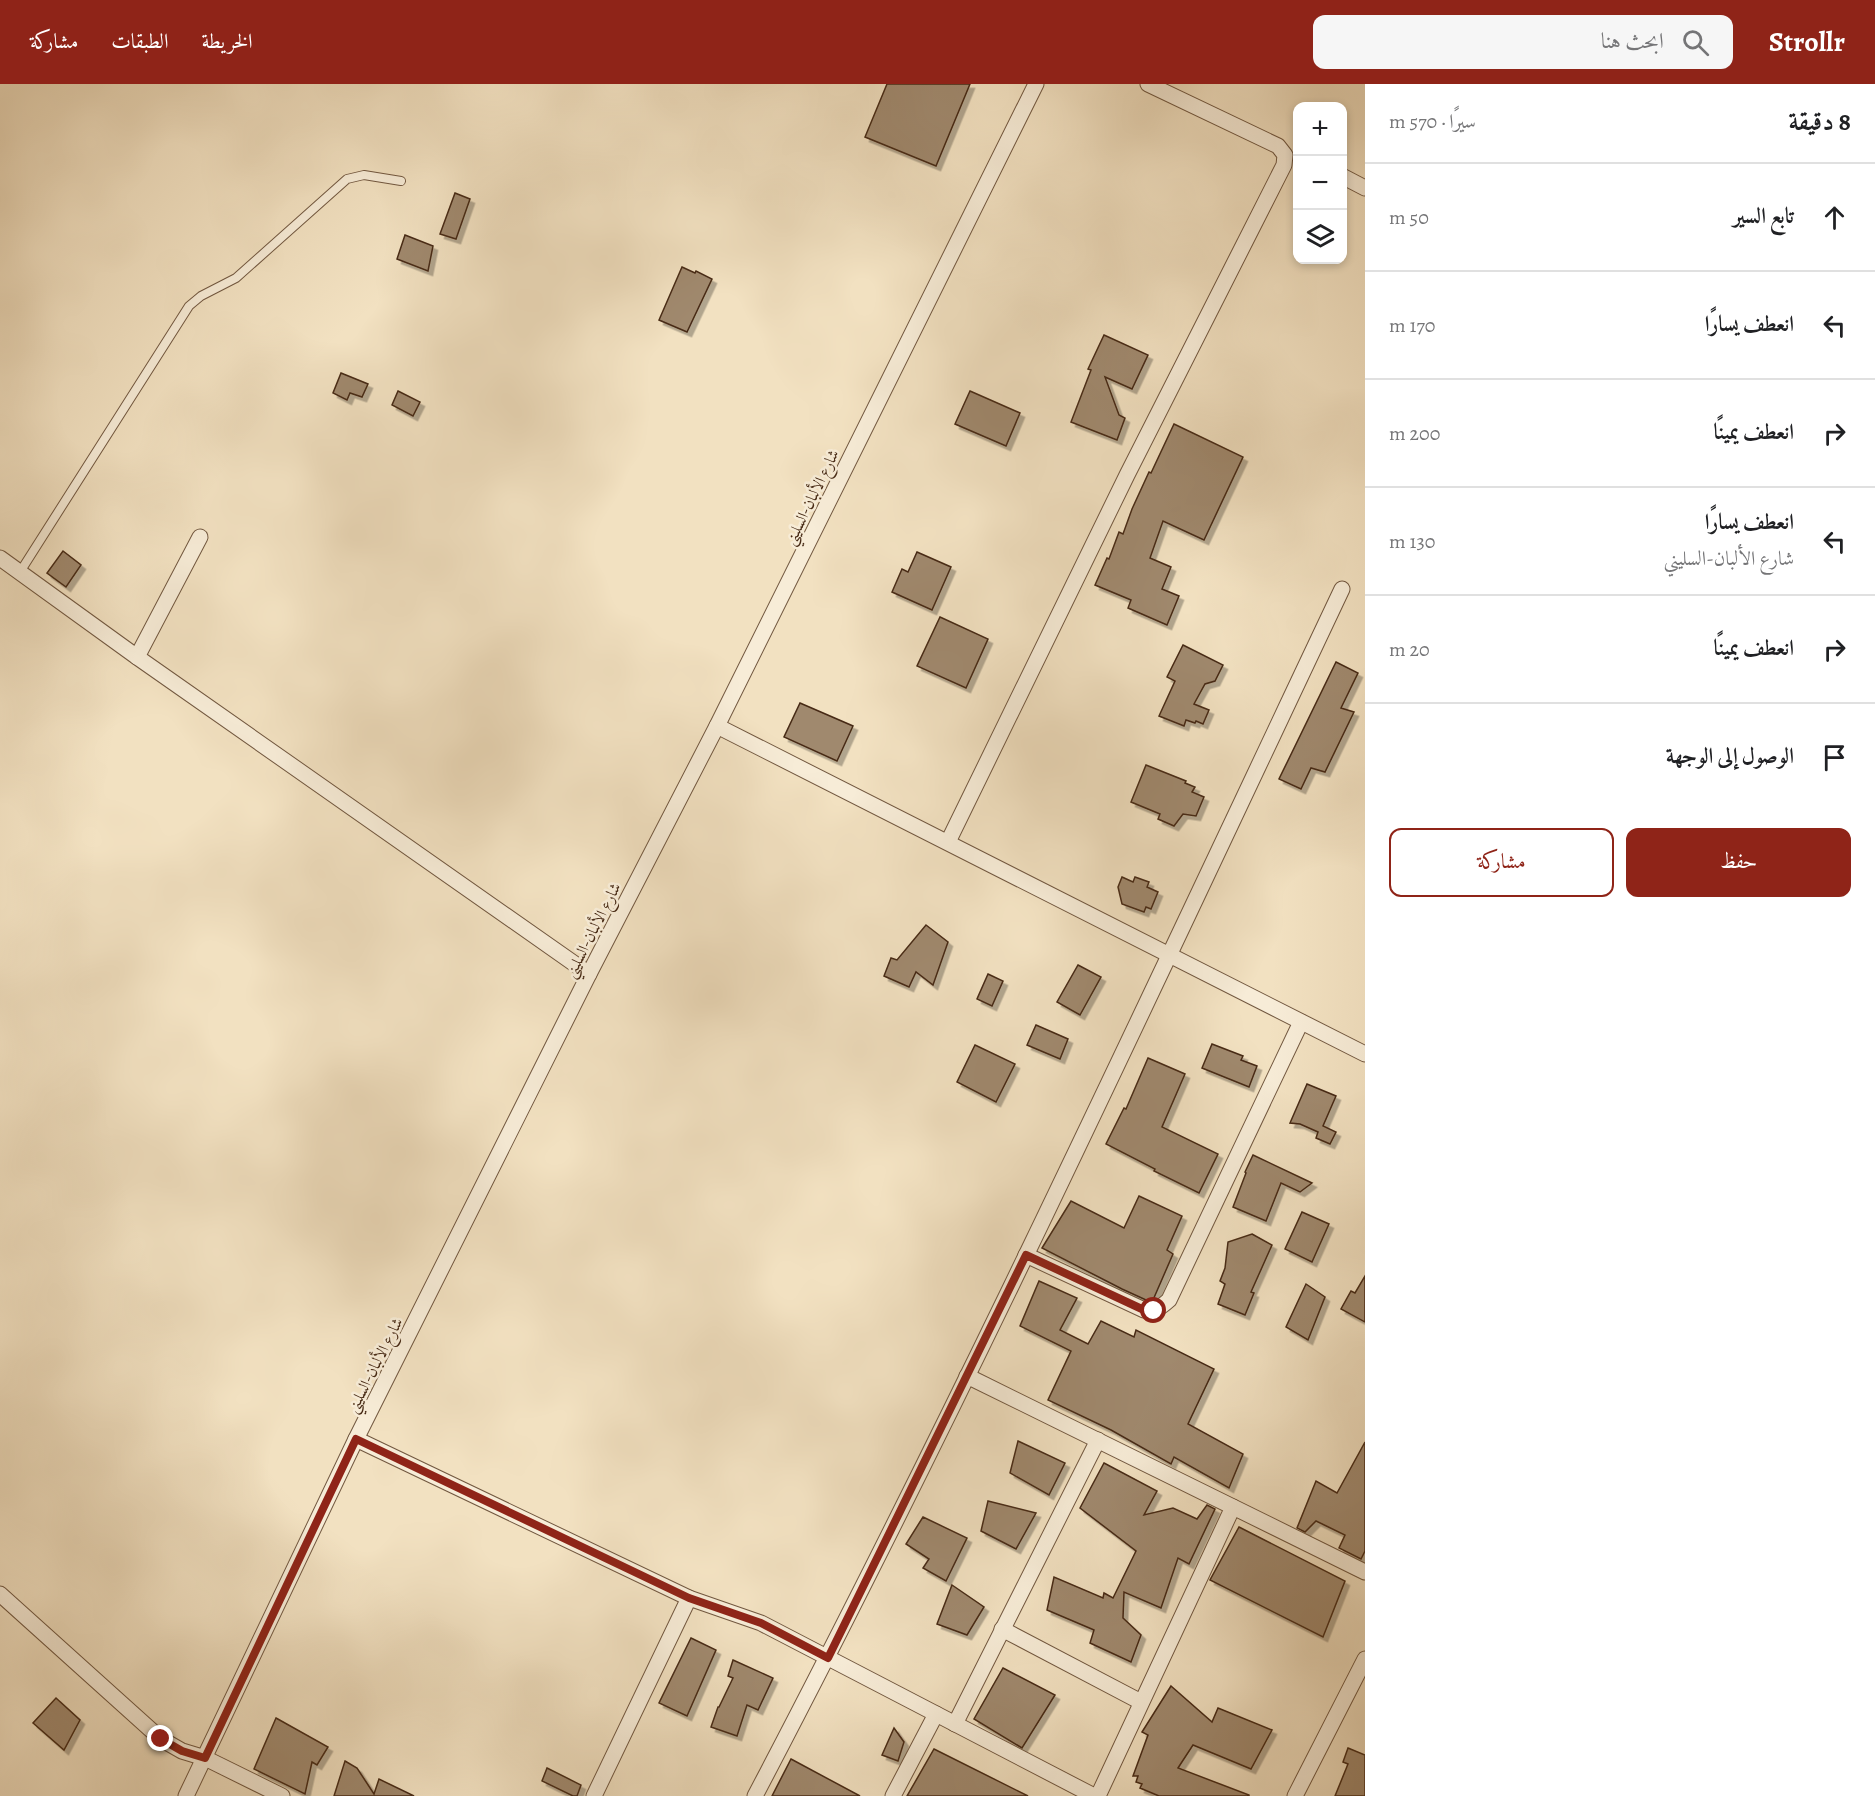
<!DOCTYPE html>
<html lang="ar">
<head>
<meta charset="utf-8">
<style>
	:root { --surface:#fff; --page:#f6f6f6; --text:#202124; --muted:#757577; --line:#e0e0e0; --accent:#8f2418 }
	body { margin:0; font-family:Alegreya,Amiri,serif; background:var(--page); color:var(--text); direction:rtl }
	.controls { position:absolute; right:18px; top:18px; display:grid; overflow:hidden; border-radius:12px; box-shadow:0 3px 9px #0003 }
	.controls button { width:54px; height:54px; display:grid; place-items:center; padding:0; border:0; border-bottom:2px solid var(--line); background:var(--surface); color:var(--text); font:30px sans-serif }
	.stop { position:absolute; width:18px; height:18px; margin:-14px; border:4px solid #8f2418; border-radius:50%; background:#fff }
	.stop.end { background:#8f2418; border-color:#fff; box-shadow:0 2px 6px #0008 }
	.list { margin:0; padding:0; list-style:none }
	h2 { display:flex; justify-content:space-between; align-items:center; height:78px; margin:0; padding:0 24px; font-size:26px }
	h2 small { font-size:20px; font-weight:400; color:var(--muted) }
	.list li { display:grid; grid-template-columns:39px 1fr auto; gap:18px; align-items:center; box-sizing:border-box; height:108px; padding:0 24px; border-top:2px solid var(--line) }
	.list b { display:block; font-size:22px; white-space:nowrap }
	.list p { margin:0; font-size:20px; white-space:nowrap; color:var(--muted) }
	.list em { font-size:20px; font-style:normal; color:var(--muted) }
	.actions { display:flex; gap:12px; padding:18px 24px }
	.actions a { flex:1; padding:14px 0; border:2px solid var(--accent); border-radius:12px; text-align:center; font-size:21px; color:var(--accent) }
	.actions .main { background:var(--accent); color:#fff }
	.icon { flex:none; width:33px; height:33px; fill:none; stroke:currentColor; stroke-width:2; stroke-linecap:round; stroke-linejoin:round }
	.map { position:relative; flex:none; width:1365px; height:1712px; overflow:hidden; direction:ltr }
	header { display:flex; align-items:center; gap:36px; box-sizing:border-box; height:84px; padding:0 30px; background:var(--accent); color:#fff }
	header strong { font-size:28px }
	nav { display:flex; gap:33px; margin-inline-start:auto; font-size:21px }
	.search { width:420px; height:54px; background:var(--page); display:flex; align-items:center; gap:15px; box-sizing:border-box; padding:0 21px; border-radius:12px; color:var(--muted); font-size:22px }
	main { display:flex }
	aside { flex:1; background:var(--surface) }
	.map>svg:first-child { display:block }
	.building { fill:#a0896e; stroke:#472a15; stroke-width:1.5; filter:url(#shadow) }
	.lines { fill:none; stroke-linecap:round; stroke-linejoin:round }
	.lane-casing { stroke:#725840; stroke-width:10 }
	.street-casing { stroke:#725840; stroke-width:17 }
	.lane { stroke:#f7ecd7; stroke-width:8 }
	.street { stroke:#f7ecd7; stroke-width:15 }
	.route { stroke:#8f2418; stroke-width:8 }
	.labels { text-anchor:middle; stroke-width:5; stroke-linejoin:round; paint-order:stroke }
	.street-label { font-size:16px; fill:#472a15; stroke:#f7ecd7 }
</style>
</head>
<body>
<header>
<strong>Strollr</strong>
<div class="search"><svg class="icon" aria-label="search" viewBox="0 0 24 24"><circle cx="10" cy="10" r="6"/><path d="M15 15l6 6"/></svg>ابحث هنا</div>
<nav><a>الخريطة</a><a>الطبقات</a><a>مشاركة</a></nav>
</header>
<main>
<aside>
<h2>8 دقيقة<small>سيرًا · 570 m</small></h2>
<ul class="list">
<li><svg class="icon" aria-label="ahead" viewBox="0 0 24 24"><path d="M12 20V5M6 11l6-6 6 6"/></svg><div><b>تابع السير</b></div><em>50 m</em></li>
<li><svg class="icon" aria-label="left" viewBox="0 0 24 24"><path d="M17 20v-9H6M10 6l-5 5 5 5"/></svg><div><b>انعطف يسارًا</b></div><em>170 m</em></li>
<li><svg class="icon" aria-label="right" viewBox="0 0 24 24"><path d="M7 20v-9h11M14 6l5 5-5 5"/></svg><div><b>انعطف يمينًا</b></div><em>200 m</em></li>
<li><svg class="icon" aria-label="left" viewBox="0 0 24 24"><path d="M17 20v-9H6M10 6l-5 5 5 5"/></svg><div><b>انعطف يسارًا</b><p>شارع الألبان-السليني</p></div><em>130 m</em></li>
<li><svg class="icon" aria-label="right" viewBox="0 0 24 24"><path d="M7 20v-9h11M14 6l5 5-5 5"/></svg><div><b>انعطف يمينًا</b></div><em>20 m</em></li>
<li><svg class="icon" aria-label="arrive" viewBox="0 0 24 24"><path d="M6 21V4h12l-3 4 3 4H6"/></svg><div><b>الوصول إلى الوجهة</b></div></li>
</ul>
<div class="actions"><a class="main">حفظ</a><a>مشاركة</a></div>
</aside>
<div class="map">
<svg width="1365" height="1712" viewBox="0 0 1365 1712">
	<defs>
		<filter id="shadow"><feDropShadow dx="4.5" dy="4.5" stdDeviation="0" flood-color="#0004"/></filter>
	</defs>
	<rect width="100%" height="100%" fill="#f2e1c1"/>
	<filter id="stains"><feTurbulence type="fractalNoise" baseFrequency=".00333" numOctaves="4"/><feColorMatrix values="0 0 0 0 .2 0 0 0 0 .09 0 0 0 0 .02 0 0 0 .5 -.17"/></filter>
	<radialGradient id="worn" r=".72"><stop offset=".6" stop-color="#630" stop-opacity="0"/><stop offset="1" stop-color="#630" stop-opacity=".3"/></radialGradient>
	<!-- building -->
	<g class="building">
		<polygon points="887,0 970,0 936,82 865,53"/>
		<polygon points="455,109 470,115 456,155 440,150"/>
		<polygon points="405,151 433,162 428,187 397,175"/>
		<polygon points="682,183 695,189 696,187 712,195 687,248 659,236"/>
		<polygon points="1104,251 1148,271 1132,305 1105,293 1119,331 1125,334 1117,356 1071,338 1091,286 1088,285"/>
		<polygon points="341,289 368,300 362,313 350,309 347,316 333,309"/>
		<polygon points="398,307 420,318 413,332 392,321"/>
		<polygon points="970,307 1020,329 1006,362 955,340"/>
		<polygon points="1174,340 1243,373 1204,456 1163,437 1150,474 1171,483 1162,505 1179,512 1167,541 1128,524 1131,516 1095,501 1107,474 1109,475 1119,448 1123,450 1132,425 1149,388 1151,389"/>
		<polygon points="63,467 81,481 66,503 47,489"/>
		<polygon points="917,468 951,483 932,526 892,508 902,485 908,488"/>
		<polygon points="940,533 988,555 966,604 917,582"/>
		<polygon points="1183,561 1223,581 1215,597 1205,600 1194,620 1209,626 1203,640 1196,637 1195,639 1186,636 1184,642 1159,632 1175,597 1167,593"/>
		<polygon points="1336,578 1358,589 1341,624 1354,628 1325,688 1311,684 1301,705 1279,695"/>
		<polygon points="800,619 853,642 837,677 784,653"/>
		<polygon points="1146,681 1186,697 1185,699 1195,703 1192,708 1204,713 1196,732 1183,730 1174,742 1158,735 1160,730 1131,718"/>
		<polygon points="1122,793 1133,798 1135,793 1149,798 1147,803 1158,808 1151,825 1146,823 1144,828 1122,820 1118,803"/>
		<polygon points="926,841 948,858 933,901 916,888 909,903 884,892 891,874 897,876"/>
		<polygon points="1078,881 1101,893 1080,931 1057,918"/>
		<polygon points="988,890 1003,897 992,922 977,915"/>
		<polygon points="1036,941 1068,955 1060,975 1027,961"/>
		<polygon points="1212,960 1243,972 1241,976 1257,982 1249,1003 1202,984"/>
		<polygon points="975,961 1015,980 996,1018 957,998"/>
		<polygon points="1148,974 1185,990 1162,1043 1218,1070 1199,1109 1154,1087 1155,1085 1106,1060 1124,1024 1126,1025"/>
		<polygon points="1307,1000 1336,1012 1323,1042 1336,1048 1330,1060 1316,1054 1318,1048 1300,1040 1290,1039"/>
		<polygon points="1253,1071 1312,1099 1300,1108 1281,1099 1266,1137 1233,1123 1246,1089 1245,1088"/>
		<polygon points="1139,1112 1182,1132 1167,1166 1173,1170 1153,1216 1146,1216 1122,1205 1042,1164 1071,1117 1124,1144"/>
		<polygon points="1302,1128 1329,1140 1312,1178 1285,1165"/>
		<polygon points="1252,1150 1272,1161 1251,1208 1254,1209 1245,1231 1218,1220 1225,1200 1220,1197 1225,1184 1228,1158"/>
		<polygon points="1365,1192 1365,1238 1341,1225 1351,1207 1355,1209"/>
		<polygon points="1039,1197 1077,1214 1060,1246 1088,1260 1101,1237 1134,1253 1136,1246 1214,1285 1188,1340 1243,1370 1229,1404 1174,1373 1171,1380 1111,1346 1048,1316 1071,1267 1020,1242"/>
		<polygon points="1306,1200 1325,1213 1308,1256 1286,1243"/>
		<polygon points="1018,1357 1065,1379 1049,1411 1010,1389"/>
		<polygon points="1365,1358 1365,1467 1361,1475 1339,1464 1345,1451 1316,1437 1305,1448 1297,1444 1316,1397 1337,1409"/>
		<polygon points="1104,1379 1157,1407 1144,1431 1173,1424 1197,1435 1207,1421 1215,1425 1189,1480 1178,1474 1161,1524 1124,1508 1123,1534 1141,1551 1131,1578 1090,1559 1094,1546 1047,1526 1054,1493 1103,1514 1104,1509 1113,1514 1136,1467 1080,1424"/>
		<polygon points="988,1417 1036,1429 1016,1465 981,1447"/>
		<polygon points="923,1433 967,1454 946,1497 923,1484 929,1475 906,1460"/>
		<polygon points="1239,1443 1345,1497 1323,1553 1210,1496"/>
		<polygon points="952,1501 984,1523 967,1551 937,1540"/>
		<polygon points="691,1554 716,1566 687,1632 659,1619"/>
		<polygon points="733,1576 773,1594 758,1626 747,1621 737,1652 711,1643 718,1623 719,1623 733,1594 728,1592"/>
		<polygon points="1003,1584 1055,1611 1022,1664 974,1635"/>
		<polygon points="1171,1602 1212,1638 1218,1624 1272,1646 1251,1685 1193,1661 1178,1684 1249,1711 1249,1712 1159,1712 1140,1704 1142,1700 1136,1698 1138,1692 1133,1692 1148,1651 1142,1648"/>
		<polygon points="56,1614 80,1636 64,1666 33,1639"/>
		<polygon points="276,1634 328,1663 317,1681 312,1678 305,1710 254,1685"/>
		<polygon points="894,1644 904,1658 898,1677 882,1671"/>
		<polygon points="1348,1664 1365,1671 1365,1712 1335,1712 1348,1680 1343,1678"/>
		<polygon points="934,1665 1028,1712 907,1712"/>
		<polygon points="791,1675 860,1712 772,1712"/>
		<polygon points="345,1677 357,1684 374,1710 379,1695 414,1712 334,1712"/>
		<polygon points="547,1684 581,1701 577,1712 573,1712 542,1697"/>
	</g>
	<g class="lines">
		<!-- lane casing -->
		<g class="lane-casing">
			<polyline id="lane" points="20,488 189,222 201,212 236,194 347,95 364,91 401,97"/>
		</g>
		<!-- street casing -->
		<g class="street-casing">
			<g id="street">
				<polyline points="1342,92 1365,104"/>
				<polyline points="0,474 137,573 589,890"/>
				<polyline points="137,573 200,453"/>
				<polyline points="717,642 1365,970"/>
				<polyline points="948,758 1127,391 1284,81 1285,71 1278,62 1148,0"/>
				<path d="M1026,1171L1144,1226C1156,1227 1160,1224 1169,1216L1301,938"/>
				<polyline points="967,1292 1365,1488"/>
				<polyline points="356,1355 689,1514 761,1539 1094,1712"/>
				<polyline points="0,1510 161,1655 182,1667 205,1674 282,1712"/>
				<polyline points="1002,1545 1141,1618"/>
				<polyline points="955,1640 1098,1356"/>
				<polyline points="186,1712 356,1355 589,890 717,642 1036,0"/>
				<polyline points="594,1712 689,1514"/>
				<path d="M755,1712C963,1316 1151,909 1342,505"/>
				<polyline points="893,1712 936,1630"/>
				<polyline points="1098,1712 1233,1423"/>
				<polyline points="1295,1712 1365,1575"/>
			</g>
		</g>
		<!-- lane -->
		<use href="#lane" class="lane"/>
		<!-- street -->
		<use href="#street" class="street"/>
	</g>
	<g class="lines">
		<!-- route -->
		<polyline class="route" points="161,1655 182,1667 205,1674 356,1355 689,1514 761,1539 828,1574 1026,1171 1144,1226 1154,1227"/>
	</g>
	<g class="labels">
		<!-- street labels -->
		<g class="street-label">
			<text transform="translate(811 413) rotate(-64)" y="6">شارع الألبان-السليني</text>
			<text transform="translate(592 846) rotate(-63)" y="6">شارع الألبان-السليني</text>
			<text transform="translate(374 1281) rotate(-63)" y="6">شارع الألبان-السليني</text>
		</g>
	</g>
	<rect width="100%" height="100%" filter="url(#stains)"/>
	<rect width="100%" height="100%" fill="url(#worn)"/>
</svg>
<div class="controls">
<button>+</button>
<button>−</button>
<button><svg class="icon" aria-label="layers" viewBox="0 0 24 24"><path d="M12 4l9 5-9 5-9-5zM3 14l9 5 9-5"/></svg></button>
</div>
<div class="stop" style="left:1154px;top:1227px"></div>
<div class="stop end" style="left:161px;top:1655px"></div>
</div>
</main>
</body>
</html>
